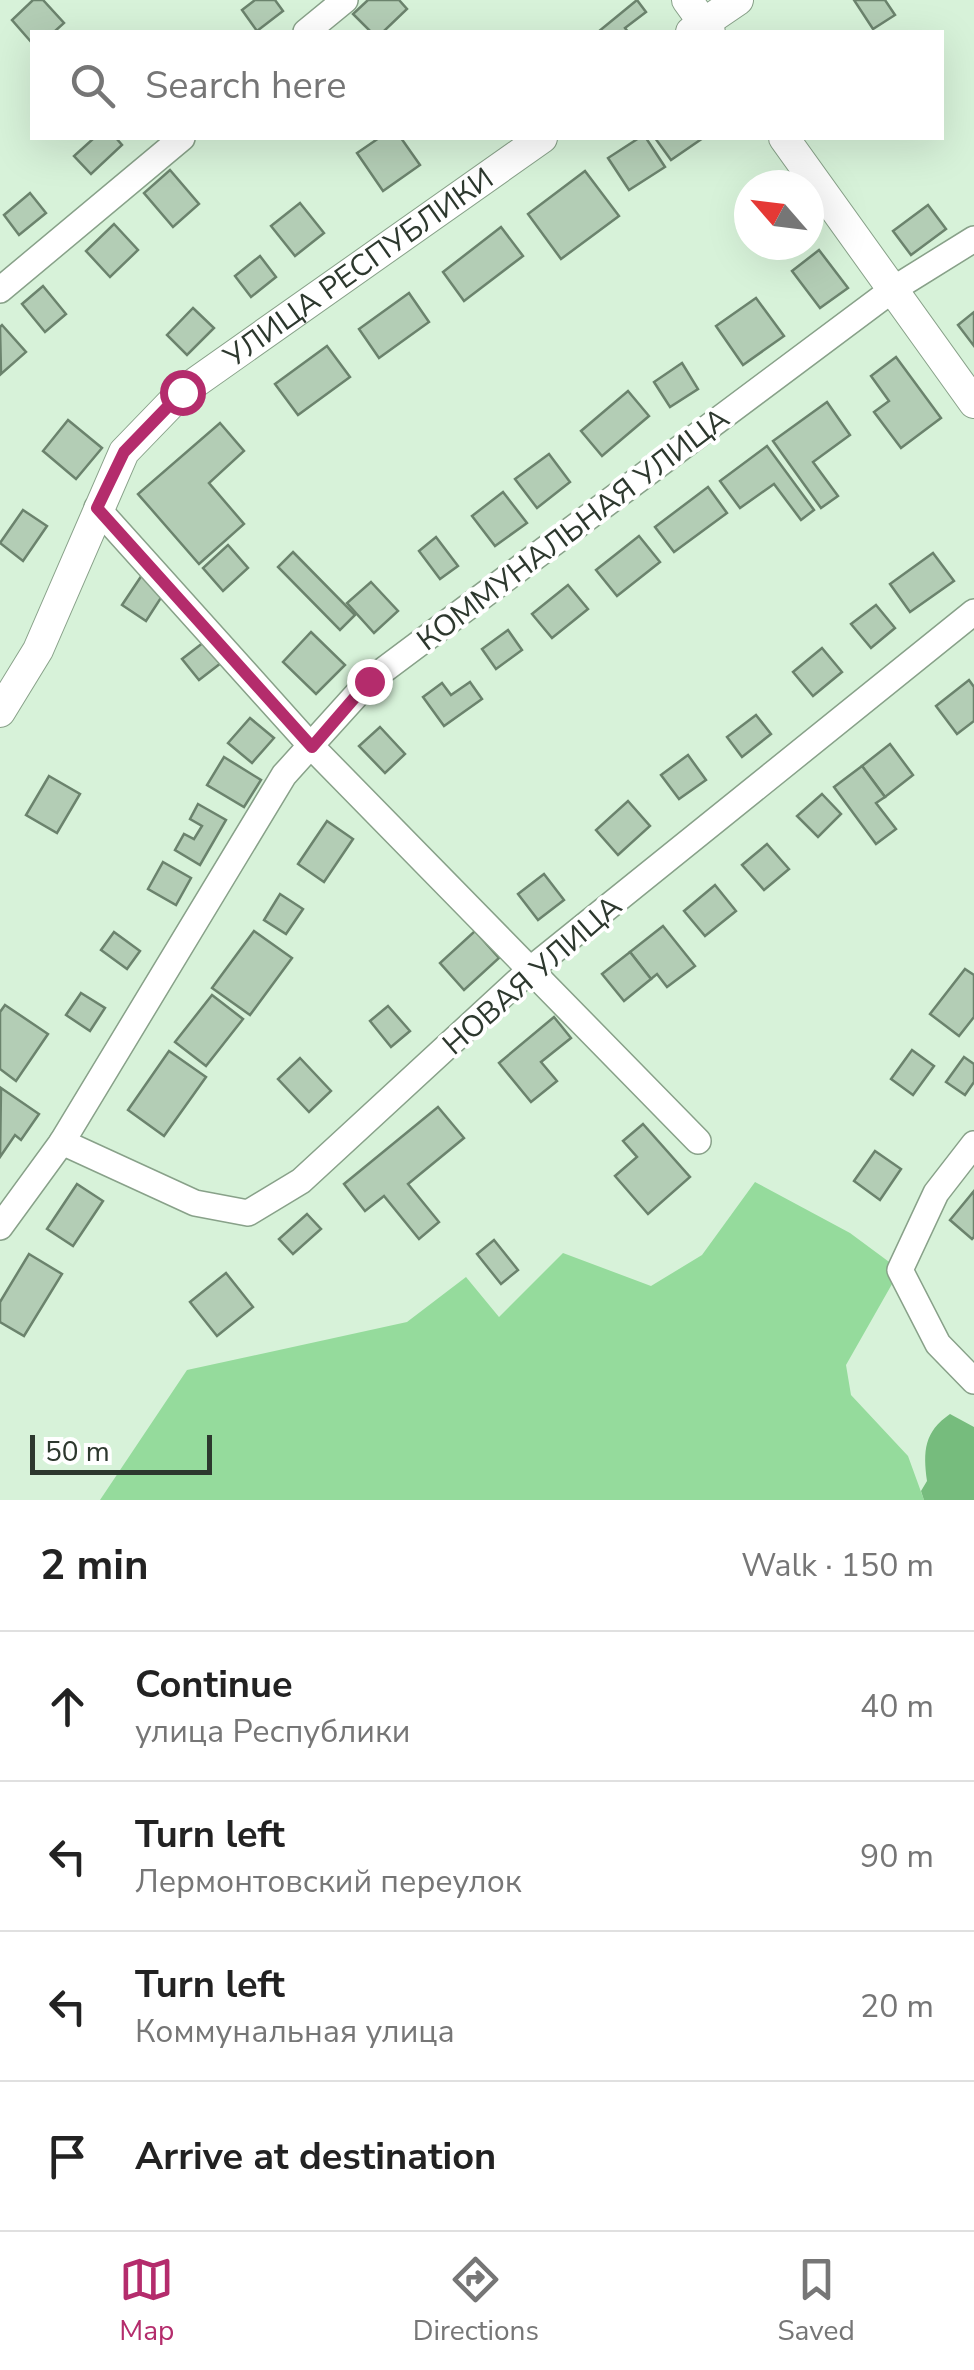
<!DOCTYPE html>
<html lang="en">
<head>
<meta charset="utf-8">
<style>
	:root { --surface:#fff; --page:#f6f6f6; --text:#222; --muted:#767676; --line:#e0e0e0; --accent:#b42c6c }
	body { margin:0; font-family:"Nunito Sans",sans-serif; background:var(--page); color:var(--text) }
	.compass { position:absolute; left:734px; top:170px; width:90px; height:90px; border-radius:50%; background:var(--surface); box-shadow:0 10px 40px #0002; rotate:298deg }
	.scale { position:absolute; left:30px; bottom:25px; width:182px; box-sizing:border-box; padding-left:10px; border:5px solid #2d382e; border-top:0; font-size:28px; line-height:35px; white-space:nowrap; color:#2d382e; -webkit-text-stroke:8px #fff; paint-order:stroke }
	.stop { position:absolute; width:30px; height:30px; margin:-22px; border:8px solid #b42c6c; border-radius:50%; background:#fff }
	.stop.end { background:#b42c6c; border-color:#fff; box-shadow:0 2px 10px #0008 }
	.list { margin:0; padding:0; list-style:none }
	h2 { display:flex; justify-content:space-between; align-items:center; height:130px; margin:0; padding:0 40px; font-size:42px }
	h2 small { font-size:32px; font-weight:400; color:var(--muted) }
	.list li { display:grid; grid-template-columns:65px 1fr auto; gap:30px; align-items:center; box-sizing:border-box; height:150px; padding:0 40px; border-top:2px solid var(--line) }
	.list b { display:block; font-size:38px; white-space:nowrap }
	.list p { margin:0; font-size:32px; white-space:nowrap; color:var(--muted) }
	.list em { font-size:32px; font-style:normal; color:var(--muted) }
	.icon { flex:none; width:55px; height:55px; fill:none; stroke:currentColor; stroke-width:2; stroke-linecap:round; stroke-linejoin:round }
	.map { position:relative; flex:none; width:974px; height:1500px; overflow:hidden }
	.search { position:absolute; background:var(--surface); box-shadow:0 10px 40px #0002; left:30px; right:30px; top:30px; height:110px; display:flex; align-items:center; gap:25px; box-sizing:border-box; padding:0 35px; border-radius:0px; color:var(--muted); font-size:38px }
	.sheet { height:730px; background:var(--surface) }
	nav { display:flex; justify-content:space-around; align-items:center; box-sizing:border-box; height:140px; border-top:2px solid var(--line); background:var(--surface); font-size:28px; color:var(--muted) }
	nav a { display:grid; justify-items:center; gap:5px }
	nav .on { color:var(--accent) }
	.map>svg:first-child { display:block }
	.green { fill:#95db9c }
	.water { fill:#76bc7d }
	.building { fill:#b3cdb5; stroke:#6b836d; stroke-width:2.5 }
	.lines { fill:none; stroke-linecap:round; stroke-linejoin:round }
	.minor-casing { stroke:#88a189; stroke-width:28 }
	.major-casing { stroke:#88a189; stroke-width:32 }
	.minor { stroke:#fff; stroke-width:25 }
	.major { stroke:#fff; stroke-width:30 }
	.route { stroke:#b42c6c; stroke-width:12 }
	.labels { text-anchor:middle; stroke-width:8; stroke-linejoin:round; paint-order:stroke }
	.street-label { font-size:30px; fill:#2d382e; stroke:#fff }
</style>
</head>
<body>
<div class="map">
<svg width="974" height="1500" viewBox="0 0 974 1500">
	<rect width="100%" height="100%" fill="#d7f2d9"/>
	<!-- green -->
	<polygon class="green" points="755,1182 850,1233 900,1270 846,1365 851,1395 908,1456 924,1500 100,1500 187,1370 407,1322 466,1277 499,1317 563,1253 651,1286 702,1255"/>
	<!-- water -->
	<path class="water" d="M950,1414L974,1427V1500H924L921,1491L927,1481C923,1451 924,1432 950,1414Z"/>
	<!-- building -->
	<g class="building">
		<polygon points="33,0 43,0 64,23 54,32 32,32 32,43 12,20"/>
		<polygon points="255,0 275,0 283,11 257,31 242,10"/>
		<polygon points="368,0 399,0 407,9 383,32 371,32 353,14"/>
		<polygon points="637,0 646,12 625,28 628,32 598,32"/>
		<polygon points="854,0 885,0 895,15 873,29"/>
		<polygon points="94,138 116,138 122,145 91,174 74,156"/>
		<polygon points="379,138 401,138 420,165 383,191 357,153"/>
		<polygon points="639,138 646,138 665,167 629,190 608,158"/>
		<polygon points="655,138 703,138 671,160"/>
		<polygon points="170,170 199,204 173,227 144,193"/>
		<polygon points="585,171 619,216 561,259 528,214"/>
		<polygon points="30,193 46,213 19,235 4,215"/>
		<polygon points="300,203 324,233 295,256 271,226"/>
		<polygon points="928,205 946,229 911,255 893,231"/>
		<polygon points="114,224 138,250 110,277 86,251"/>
		<polygon points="501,227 523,256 464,301 443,272"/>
		<polygon points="819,250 848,288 820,308 792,271"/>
		<polygon points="260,256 276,277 251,297 235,276"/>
		<polygon points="43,286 66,314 45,332 22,304"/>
		<polygon points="409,293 429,322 379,358 359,329"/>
		<polygon points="756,298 784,336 743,365 716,326"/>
		<polygon points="193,308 214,328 187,355 167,335"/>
		<polygon points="974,312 974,346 958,325"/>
		<polygon points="2,325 26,352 1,374 0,327"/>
		<polygon points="327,346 350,377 298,415 275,384"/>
		<polygon points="896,357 941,418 901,448 874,412 889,401 871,376"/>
		<polygon points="682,363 698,389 670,407 654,382"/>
		<polygon points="628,391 649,416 602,456 581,431"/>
		<polygon points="827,402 850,435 813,462 838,496 821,508 773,441"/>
		<polygon points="68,420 102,448 76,479 43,451"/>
		<polygon points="220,423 244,451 209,483 244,524 199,564 138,494"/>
		<polygon points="767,446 814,510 801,520 774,484 740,508 720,481"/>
		<polygon points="549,454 570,482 537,508 515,479"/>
		<polygon points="708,487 727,513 674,552 655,527"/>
		<polygon points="503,492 527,523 495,546 472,516"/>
		<polygon points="23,510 47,526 23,561 0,543"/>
		<polygon points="639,536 660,562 617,596 596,570"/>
		<polygon points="436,537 458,566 440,579 419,551"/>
		<polygon points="228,545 248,568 223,591 203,568"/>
		<polygon points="293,552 355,615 340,630 278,567"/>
		<polygon points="933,553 954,581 910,612 890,584"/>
		<polygon points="142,575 166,590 146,621 122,605"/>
		<polygon points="371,582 398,611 374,633 347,603"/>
		<polygon points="568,585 588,609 552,638 532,614"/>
		<polygon points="876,605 895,628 871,648 851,624"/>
		<polygon points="508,630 522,650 496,669 482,649"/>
		<polygon points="311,632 345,665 316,694 283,662"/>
		<polygon points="204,642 221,663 199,680 182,659"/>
		<polygon points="822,648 842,672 813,696 793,672"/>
		<polygon points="969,680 974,687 974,721 957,734 936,706"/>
		<polygon points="470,682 482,699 444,726 423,697 442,683 451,695"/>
		<polygon points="756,715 771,734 742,757 727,737"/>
		<polygon points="250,718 274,738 252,763 228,743"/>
		<polygon points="380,727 405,754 385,773 359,746"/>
		<polygon points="890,744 913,775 885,797 862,766"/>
		<polygon points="688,755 706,780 679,799 661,775"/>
		<polygon points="224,757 261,780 244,807 207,785"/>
		<polygon points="862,766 885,797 876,803 896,829 876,844 834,787"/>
		<polygon points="49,776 80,794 57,833 26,815"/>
		<polygon points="822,794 841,814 818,837 797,816"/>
		<polygon points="628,801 650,826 618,855 596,830"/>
		<polygon points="198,804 226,820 200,865 175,850 184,834 194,839 202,826 190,819"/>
		<polygon points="327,821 353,839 324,882 298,864"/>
		<polygon points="767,844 789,869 764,890 742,865"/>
		<polygon points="163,862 191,878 176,905 148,889"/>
		<polygon points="544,874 564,900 538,920 518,894"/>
		<polygon points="715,885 736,911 705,936 684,911"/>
		<polygon points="280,894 303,909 286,934 264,920"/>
		<polygon points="663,926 695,966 667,987 657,974 651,979 630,952"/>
		<polygon points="254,931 292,958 250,1015 212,988"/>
		<polygon points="475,931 499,958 464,990 440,963"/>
		<polygon points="114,932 140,951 127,969 101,950"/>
		<polygon points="630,952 651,979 624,1001 602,974"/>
		<polygon points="965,969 974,975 974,1017 959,1036 930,1014"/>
		<polygon points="81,993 105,1008 90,1031 66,1015"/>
		<polygon points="212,995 243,1019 206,1066 175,1042"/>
		<polygon points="5,1005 48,1034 16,1081 0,1069 0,1012"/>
		<polygon points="388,1006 410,1031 391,1047 370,1021"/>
		<polygon points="554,1017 571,1038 541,1062 557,1081 531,1102 499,1063"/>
		<polygon points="912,1050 934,1066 913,1095 891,1079"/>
		<polygon points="169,1051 206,1077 164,1136 128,1110"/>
		<polygon points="964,1057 974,1064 974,1082 965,1095 946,1082"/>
		<polygon points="300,1058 331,1091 309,1112 278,1079"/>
		<polygon points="1,1088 39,1114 21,1140 15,1135 0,1157"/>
		<polygon points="438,1107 464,1138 408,1184 439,1222 419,1239 384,1196 365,1211 344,1184"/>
		<polygon points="643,1124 690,1177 648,1214 615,1176 637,1157 623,1141"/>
		<polygon points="875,1151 901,1169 880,1200 854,1181"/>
		<polygon points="77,1184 103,1201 73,1246 47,1229"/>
		<polygon points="974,1191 974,1237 972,1239 950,1220"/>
		<polygon points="307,1214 321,1229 293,1254 279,1239"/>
		<polygon points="494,1240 518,1270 501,1284 477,1254"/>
		<polygon points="29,1254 62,1274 24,1336 0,1322 0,1302"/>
		<polygon points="226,1273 253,1307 217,1336 190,1302"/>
	</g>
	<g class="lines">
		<!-- minor casing -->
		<g class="minor-casing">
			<g id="minor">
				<polyline points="306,32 345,0"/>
				<polyline points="0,290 182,138"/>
				<polyline points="97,508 312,747 698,1141"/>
				<polyline points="62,1142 195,1203 248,1213 301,1181 531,969 974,612"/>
				<polyline points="974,1144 936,1193 900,1270 938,1344 974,1381"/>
				<polyline points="0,1227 62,1142 284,775 369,681 892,290 974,239"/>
			</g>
		</g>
		<!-- major casing -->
		<g class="major-casing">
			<g id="major">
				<polyline points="687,0 710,32"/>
				<polyline points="691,32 738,0"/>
				<polyline points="784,138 974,403"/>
				<path id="s1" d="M0,712L38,650L124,452L182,392L542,138"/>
			</g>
		</g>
		<!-- minor -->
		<use href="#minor" class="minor"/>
		<!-- major -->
		<use href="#major" class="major"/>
	</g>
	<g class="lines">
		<!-- route -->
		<polyline class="route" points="182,392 124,452 97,508 312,747 369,681"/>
	</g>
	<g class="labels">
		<!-- street labels -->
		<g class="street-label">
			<text dy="10" stroke="none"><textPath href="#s1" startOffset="588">УЛИЦА РЕСПУБЛИКИ</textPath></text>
			<text transform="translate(573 529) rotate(-37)" y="10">КОММУНАЛЬНАЯ УЛИЦА</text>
			<text transform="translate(532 975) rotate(-41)" y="10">НОВАЯ УЛИЦА</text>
		</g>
	</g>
</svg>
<svg class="compass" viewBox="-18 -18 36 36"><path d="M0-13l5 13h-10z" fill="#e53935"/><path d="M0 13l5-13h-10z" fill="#767676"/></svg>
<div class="scale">50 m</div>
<div class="stop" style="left:182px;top:392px"></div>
<div class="stop end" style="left:369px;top:681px"></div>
<div class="search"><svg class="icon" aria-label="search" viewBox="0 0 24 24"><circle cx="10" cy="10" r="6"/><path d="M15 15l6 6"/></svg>Search here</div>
</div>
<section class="sheet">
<h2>2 min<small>Walk · 150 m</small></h2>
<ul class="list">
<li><svg class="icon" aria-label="ahead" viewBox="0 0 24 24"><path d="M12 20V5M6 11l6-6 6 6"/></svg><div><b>Continue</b><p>улица Республики</p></div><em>40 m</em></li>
<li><svg class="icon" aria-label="left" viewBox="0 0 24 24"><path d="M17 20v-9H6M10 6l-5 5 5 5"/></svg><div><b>Turn left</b><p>Лермонтовский переулок</p></div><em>90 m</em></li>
<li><svg class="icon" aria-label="left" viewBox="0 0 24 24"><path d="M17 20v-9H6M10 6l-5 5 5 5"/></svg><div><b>Turn left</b><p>Коммунальная улица</p></div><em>20 m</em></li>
<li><svg class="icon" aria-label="arrive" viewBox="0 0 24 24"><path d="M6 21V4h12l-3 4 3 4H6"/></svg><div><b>Arrive at destination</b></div></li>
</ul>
</section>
<nav>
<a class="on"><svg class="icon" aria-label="map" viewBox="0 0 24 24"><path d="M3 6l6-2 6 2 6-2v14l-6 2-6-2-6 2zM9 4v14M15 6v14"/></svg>Map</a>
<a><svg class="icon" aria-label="directions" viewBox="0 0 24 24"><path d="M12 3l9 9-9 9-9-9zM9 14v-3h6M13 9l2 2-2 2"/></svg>Directions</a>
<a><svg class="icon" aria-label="saved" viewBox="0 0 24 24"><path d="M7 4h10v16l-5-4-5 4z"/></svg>Saved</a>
</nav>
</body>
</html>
